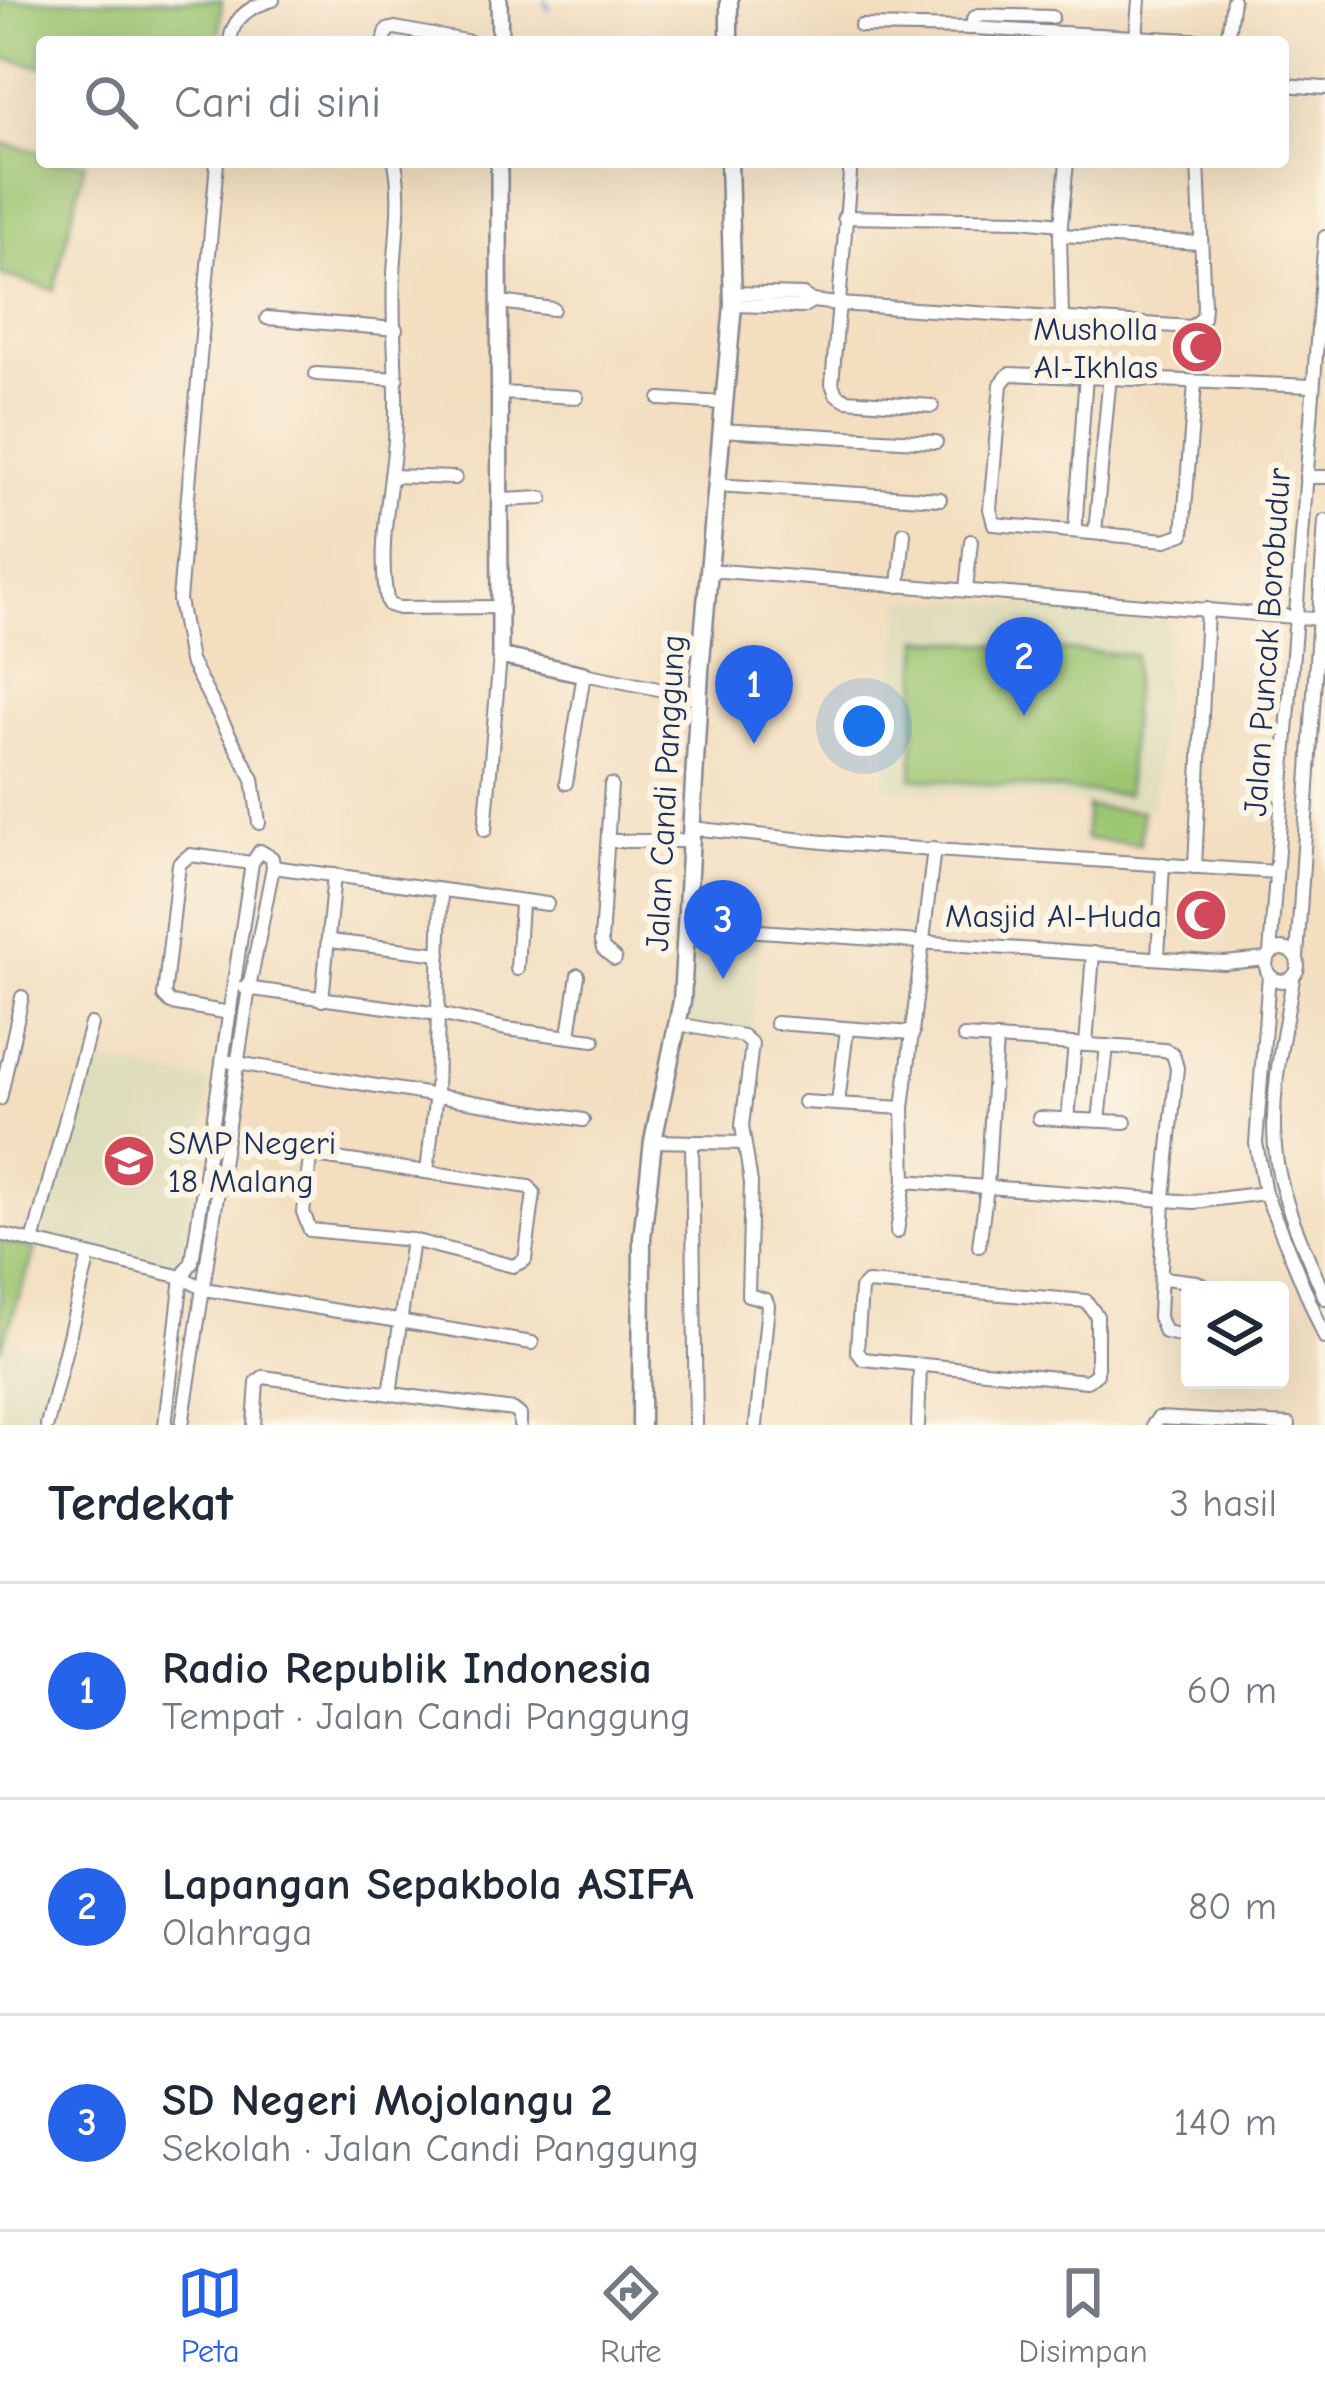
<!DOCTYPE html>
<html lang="id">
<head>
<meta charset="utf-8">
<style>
	:root { --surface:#fff; --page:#f2f2f3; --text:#1f2937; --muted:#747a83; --line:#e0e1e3; --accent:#2563eb }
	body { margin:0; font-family:"Comic Neue",sans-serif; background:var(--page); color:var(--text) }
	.controls { position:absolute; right:36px; bottom:36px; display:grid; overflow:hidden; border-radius:12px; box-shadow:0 12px 48px #0002 }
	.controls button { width:108px; height:108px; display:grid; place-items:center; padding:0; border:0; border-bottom:3px solid var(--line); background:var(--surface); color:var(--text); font:60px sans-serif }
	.you { position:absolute; left:864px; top:726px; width:42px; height:42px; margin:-30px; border:9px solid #fff; border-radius:50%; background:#1a73e8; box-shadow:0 0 0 18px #1a73e833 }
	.badge { display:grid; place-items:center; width:78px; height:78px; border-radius:50%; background:var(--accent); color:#fff; font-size:39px; font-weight:700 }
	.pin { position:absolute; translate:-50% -99px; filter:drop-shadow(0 3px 6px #0008) }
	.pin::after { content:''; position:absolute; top:63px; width:42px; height:36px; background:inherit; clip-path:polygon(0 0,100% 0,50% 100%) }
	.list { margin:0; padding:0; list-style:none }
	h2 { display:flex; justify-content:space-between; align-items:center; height:156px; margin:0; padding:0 48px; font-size:51px }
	h2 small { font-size:39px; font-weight:400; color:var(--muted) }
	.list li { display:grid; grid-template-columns:78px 1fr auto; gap:36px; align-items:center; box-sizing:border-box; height:216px; padding:0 48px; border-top:3px solid var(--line) }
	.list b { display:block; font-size:45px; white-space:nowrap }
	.list p { margin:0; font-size:39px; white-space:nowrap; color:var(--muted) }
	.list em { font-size:39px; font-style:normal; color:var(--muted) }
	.icon { flex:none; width:66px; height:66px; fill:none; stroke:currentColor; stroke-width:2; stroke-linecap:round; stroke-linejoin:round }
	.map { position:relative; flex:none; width:1325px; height:1425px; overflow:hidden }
	.search { position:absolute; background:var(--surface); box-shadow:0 12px 48px #0002; left:36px; right:36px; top:36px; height:132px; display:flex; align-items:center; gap:30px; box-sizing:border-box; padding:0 42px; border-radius:12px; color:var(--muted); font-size:45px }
	.sheet { height:804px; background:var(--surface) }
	nav { display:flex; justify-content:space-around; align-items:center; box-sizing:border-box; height:168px; border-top:3px solid var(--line); background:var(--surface); font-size:33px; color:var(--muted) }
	nav a { display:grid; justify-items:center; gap:6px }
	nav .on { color:var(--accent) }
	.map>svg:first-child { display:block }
	.built { fill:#deddbb }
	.green { fill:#9dc672; stroke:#5c7a68; stroke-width:3 }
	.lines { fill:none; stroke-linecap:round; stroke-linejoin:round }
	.stream { stroke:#65a0d5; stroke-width:4.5 }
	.minor-casing { stroke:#87868f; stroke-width:16 }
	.tertiary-casing { stroke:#87868f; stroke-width:20 }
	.secondary-casing { stroke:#87868f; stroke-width:21 }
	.minor { stroke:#fff; stroke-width:12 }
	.tertiary { stroke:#fff; stroke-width:15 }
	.secondary { stroke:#fff; stroke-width:16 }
	.labels { text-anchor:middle; stroke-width:12; stroke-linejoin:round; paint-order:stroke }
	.poi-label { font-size:33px; fill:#1b2f5e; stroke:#fcf5e5; text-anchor:end }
	.street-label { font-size:33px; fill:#1b2f5e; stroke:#fcf5e5 }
</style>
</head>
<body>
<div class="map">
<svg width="1325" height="1425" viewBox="0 0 1325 1425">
	<rect width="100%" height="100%" fill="#fcf5e5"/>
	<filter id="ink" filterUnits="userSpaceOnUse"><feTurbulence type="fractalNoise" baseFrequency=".00833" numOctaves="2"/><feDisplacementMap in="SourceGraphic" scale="24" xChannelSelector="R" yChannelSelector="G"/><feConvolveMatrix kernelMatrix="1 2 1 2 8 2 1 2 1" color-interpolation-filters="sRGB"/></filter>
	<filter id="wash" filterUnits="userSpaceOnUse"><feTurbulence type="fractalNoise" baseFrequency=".004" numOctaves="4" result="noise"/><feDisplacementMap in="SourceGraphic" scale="48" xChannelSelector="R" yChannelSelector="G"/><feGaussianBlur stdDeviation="2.7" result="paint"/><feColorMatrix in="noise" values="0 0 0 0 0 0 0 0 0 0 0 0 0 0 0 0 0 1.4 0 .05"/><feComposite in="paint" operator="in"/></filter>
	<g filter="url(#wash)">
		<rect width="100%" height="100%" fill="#f3dec0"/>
		<!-- built -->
		<g class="built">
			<polygon points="902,598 1168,616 1154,807 884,788"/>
			<polygon points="694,932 760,937 751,1035 685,1022"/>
			<polygon points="88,1059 210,1082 180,1268 40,1240"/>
			<polygon points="3,1341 61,1354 42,1425 0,1425"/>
		</g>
		<!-- green -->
		<g class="green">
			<polygon points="0,0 222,0 219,42 42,42 42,67 0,57"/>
			<polygon points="0,143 42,152 42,162 85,162 54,290 0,274"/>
			<polygon points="920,639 1135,655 1127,795 912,778"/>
			<polygon points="1087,807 1142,811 1140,844 1085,839"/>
			<polygon points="0,1241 36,1249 0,1351"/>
		</g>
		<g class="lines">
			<!-- stream -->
			<polyline class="stream" points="545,0 549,9"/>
		</g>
	</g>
	<g filter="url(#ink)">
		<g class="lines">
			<!-- minor casing -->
			<g class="minor-casing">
				<g id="minor">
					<polyline points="1052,17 978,15 973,19 973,28 1227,42"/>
					<polyline points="861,26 973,28"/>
					<polyline points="1136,38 1139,0"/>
					<path d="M230,42C232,17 251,6 273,0"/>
					<polyline points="384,42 387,30 395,28 471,42"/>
					<polyline points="1227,42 1233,0"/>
					<polyline points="1283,85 1325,88"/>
					<polyline points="217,162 179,600 190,661 253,779 259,823"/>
					<path d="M395,162C402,199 396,236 394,274C391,333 400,392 394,451C389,501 378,549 387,600L389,605L399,608L500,607"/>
					<polyline points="851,162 832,384 836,394 846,400 932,406"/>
					<polyline points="844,217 1021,220 1061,224"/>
					<polyline points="1060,235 1201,243"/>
					<polyline points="733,293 803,295 812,301 838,304 1191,327 1203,318 1204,306 1198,162"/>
					<polyline points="500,302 553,309"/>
					<polyline points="733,305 802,307 812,301"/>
					<polyline points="267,318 396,329"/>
					<polyline points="1062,318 1060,235 1067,162"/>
					<polyline points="316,374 397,379"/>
					<polyline points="1195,383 1183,534 1166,540 994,524 990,509 1001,384 1009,374 1312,386"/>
					<polyline points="501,393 577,397"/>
					<polyline points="660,399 724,403"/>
					<polyline points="720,430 936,442"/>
					<polyline points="391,476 455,478"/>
					<polyline points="1306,477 1325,477"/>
					<polyline points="715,485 940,499"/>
					<polyline points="503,500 542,498"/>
					<polyline points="1075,531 1086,374"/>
					<polyline points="1095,532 1110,375"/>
					<polyline points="709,570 1319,619"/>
					<polyline points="899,586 904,533"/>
					<polyline points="966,590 971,541"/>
					<polyline points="566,783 584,674 698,697"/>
					<polyline points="611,785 601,941 603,949 615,959"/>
					<polyline points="691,828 843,844 1276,872"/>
					<polyline points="485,830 500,656"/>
					<polyline points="608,841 690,841"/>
					<polyline points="934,848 903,1108 905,1181 1194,1202 1265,1193"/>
					<polyline points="273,867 547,904"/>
					<polyline points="1195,867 1207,609"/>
					<polyline points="686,926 1224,963 1267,959"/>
					<polyline points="330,941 440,954"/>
					<circle cx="1282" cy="965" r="16"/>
					<polyline points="1270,954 1325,237"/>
					<polyline points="1158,957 1163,864"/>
					<polyline points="1297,958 1325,521"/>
					<polyline points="517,969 521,903"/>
					<polyline points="1269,975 1256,1143 1265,1193 1325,1338"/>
					<path d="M1293,979C1284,1033 1270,1092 1275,1147C1279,1199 1306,1250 1325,1298"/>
					<polyline points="245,988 439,1014 506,1029 594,1040"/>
					<polyline points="322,1000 334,875"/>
					<polyline points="230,1013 171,1003 164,996 179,864 190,855 252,863"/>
					<polyline points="776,1023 913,1033"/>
					<polyline points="678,1024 743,1036 752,1044 742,1126 751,1183 748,1295 766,1300 768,1306 756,1425"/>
					<polyline points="569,1035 578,975"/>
					<polyline points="964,1037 1165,1050 1173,1054 1177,1068 1164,1198 1159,1317 1165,1332 1190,1337"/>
					<polyline points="1086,1045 1093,953"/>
					<polyline points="231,1062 583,1120"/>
					<polyline points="0,1099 22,997"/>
					<polyline points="804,1102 903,1108"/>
					<polyline points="838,1103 847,1029"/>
					<polyline points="1039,1118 1125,1122"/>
					<polyline points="1068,1119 1075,1044"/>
					<polyline points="1099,1121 1107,1046"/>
					<polyline points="653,1141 744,1143"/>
					<polyline points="692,1143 696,1425"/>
					<polygon points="315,1156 529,1187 534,1193 525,1260 513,1266 412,1240 310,1230 303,1212 310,1159"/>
					<polyline points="427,1172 436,1093 441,891"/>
					<polyline points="897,1232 905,1181"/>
					<polyline points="0,1234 182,1277 204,1289 532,1343"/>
					<polyline points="33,1242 91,1024"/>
					<polyline points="979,1246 987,1187 996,1039"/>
					<polyline points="1163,1278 1197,1282 1211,1290"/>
					<polygon points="867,1283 1086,1301 1097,1316 1097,1374 1087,1381 863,1359 857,1351 861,1289"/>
					<polyline points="390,1394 412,1240"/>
					<polyline points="47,1425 89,1256"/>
					<polyline points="165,1425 182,1277 192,1262 252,863 260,851 272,858 273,867 249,988 182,1425"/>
					<polyline points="254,1425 257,1382 263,1377 514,1410 520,1415 520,1425"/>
					<polyline points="918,1425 920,1367"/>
					<polyline points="1153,1425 1158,1418 1289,1425"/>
				</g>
			</g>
			<!-- tertiary casing -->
			<g class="tertiary-casing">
				<g id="tertiary">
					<polyline points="499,0 500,42"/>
					<polyline points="499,162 500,656 584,674"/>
				</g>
			</g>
			<!-- secondary casing -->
			<g class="secondary-casing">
				<g id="secondary">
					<polyline points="729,0 729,42"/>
					<polyline points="641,1425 642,1238 653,1141 682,1001 700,671 733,305 729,162"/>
				</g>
			</g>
			<!-- minor -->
			<use href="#minor" class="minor"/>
			<!-- tertiary -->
			<use href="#tertiary" class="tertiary"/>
			<!-- secondary -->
			<use href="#secondary" class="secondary"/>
		</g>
	</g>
	<!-- icons -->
	<defs>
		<g id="mosque-disc" transform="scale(2.7)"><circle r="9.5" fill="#d1495b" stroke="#fcf5e5"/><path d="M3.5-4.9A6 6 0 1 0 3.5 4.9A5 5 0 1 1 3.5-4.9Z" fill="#fff"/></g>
		<g id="school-disc" transform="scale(2.7)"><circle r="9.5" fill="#d1495b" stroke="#fcf5e5"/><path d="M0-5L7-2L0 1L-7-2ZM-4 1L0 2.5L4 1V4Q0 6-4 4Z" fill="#fff"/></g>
	</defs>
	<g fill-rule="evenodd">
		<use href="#mosque-disc" x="1197" y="347"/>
		<use href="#mosque-disc" x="1201" y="915"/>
		<use href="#school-disc" x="129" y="1161"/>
	</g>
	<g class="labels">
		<!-- poi labels -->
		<g class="poi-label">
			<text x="1158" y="340">Musholla<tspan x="1158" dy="38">Al-Ikhlas</tspan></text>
			<text x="1162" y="927">Masjid Al-Huda</text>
			<text x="168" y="1154" text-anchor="start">SMP Negeri<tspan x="168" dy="38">18 Malang</tspan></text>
		</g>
		<!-- street labels -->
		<g class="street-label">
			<text transform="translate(1266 642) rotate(-86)" y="12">Jalan Puncak Borobudur</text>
			<text transform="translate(664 793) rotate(-87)" y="12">Jalan Candi Panggung</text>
		</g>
	</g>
</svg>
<div class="controls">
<button><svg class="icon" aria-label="layers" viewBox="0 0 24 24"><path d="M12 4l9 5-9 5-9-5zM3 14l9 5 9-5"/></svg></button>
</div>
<div class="you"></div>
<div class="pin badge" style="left:754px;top:744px">1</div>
<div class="pin badge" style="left:1024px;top:716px">2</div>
<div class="pin badge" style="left:723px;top:979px">3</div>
<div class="search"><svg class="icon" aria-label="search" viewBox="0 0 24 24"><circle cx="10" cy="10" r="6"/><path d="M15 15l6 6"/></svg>Cari di sini</div>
</div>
<section class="sheet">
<h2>Terdekat<small>3 hasil</small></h2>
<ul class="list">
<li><span class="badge">1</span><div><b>Radio Republik Indonesia</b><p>Tempat · Jalan Candi Panggung</p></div><em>60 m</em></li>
<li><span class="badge">2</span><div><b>Lapangan Sepakbola ASIFA</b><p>Olahraga</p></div><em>80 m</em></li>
<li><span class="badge">3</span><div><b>SD Negeri Mojolangu 2</b><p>Sekolah · Jalan Candi Panggung</p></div><em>140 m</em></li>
</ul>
</section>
<nav>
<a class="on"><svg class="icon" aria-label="map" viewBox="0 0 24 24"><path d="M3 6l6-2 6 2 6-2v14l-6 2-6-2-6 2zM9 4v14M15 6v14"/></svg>Peta</a>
<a><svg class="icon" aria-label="directions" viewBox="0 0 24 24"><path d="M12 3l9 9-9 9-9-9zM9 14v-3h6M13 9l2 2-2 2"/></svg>Rute</a>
<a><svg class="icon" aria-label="saved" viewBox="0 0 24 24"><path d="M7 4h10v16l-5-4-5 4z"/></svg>Disimpan</a>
</nav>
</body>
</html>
